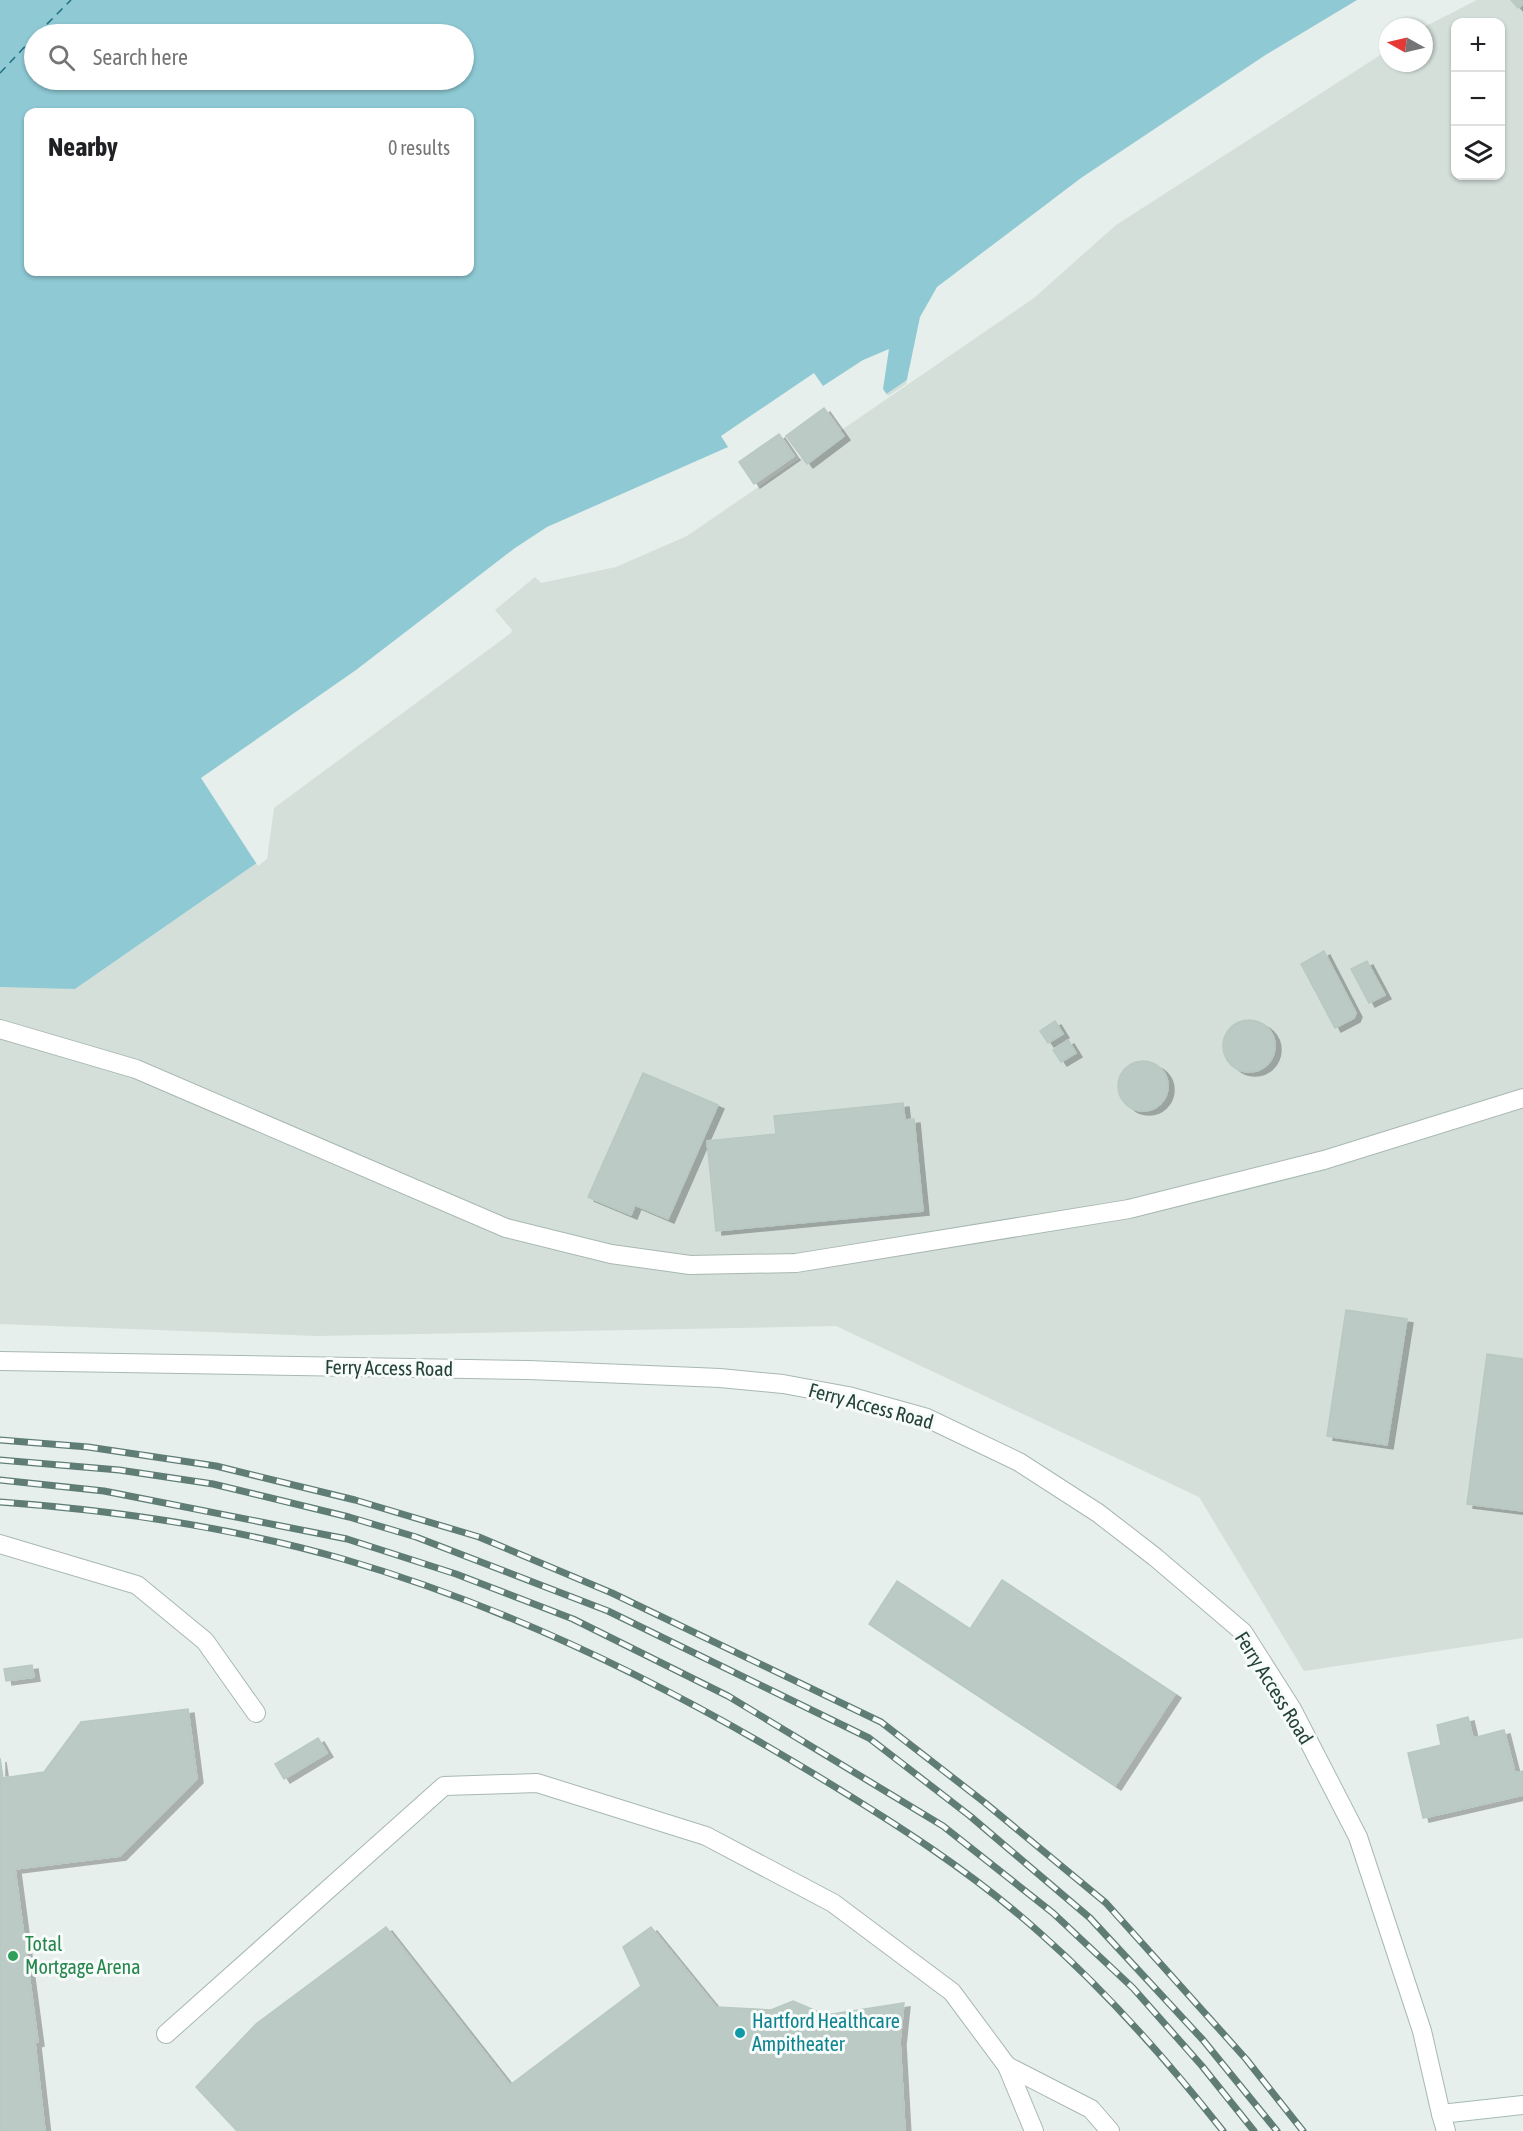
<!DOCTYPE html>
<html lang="en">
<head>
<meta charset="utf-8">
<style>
	:root { --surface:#fff; --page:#f2f2f2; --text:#202124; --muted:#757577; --line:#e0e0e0 }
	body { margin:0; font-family:"Asap Condensed",sans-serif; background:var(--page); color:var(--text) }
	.controls { position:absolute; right:18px; top:18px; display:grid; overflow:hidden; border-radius:12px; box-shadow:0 2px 4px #0004 }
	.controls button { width:54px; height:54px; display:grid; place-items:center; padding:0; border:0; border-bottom:2px solid var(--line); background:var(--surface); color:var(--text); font:30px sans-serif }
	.compass { position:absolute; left:1379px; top:18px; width:54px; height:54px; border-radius:50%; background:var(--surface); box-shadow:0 2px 4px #0004; rotate:278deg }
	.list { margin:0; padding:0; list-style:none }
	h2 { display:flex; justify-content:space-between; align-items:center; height:78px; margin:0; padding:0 24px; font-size:26px }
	h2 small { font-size:20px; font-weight:400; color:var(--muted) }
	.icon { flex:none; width:33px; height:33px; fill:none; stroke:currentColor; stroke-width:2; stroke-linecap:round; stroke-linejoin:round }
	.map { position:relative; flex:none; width:1523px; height:2131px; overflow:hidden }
	.search { position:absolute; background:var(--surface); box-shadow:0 2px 4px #0004; left:24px; top:24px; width:450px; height:66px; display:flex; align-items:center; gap:15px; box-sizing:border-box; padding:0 21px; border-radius:33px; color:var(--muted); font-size:22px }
	.panel { position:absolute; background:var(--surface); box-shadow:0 2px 4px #0004; left:24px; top:108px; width:450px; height:168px; border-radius:12px }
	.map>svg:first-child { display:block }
	.built { fill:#d4dfda; fill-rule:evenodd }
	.water { fill:#8ec9d4; fill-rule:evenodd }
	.pier { fill:#e6efeb }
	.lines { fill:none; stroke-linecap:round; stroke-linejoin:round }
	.ferry { stroke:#1c6f80; stroke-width:1.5; stroke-dasharray:8 6; stroke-linecap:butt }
	.building { fill:#bbcac4; stroke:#b8c9c2; stroke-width:1.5; filter:url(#shadow) }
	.lane-casing { stroke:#a8b8b2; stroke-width:20 }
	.street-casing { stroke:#a8b8b2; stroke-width:20 }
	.secondary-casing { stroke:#a4bbb3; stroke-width:20 }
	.lane { stroke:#fff; stroke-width:18 }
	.street { stroke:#fff; stroke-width:18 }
	.secondary { stroke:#fff; stroke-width:18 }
	.rail-casing { stroke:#5f7d75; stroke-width:7 }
	.rail { stroke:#f7fbf9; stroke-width:4.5; stroke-dasharray:14; stroke-linecap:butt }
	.leisure-dot { fill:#2e9e5b; stroke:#f7fbf9; stroke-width:2 }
	.culture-dot { fill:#0f9aa8; stroke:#f7fbf9; stroke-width:2 }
	.labels { text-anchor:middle; stroke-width:6; stroke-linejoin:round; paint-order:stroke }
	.street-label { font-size:20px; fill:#24423a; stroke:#f7fbf9 }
	.leisure-label { font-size:20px; fill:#27864d; stroke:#f7fbf9; text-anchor:start }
	.culture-label { font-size:20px; fill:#0d838f; stroke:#f7fbf9; text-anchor:start }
</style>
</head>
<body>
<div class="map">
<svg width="1523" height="2131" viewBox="0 0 1523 2131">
	<defs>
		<filter id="shadow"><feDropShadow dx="6" dy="4" stdDeviation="0" flood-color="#0004"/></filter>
	</defs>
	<rect width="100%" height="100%" fill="#e6efeb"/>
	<!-- built -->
	<path class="built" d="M1474,0H1523V1638L1304,1671L1199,1497L836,1326L317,1336L0,1324V981L75,989L264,858L271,806L535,573L754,484L1032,295L1114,223L1388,47V63H1424V27H1418ZM1456,22H1500V176H1456Z"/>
	<!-- water -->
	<path class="water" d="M0,0H1474L1388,27L1114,223L1032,295L754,484L535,573L271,806L264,858L75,989L0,987ZM34,34H464V80H34ZM28,112H470V272H28Z"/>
	<!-- pier -->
	<polygon class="pier" points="1357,0 1477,0 1424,27 1388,27 1388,50 1116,225 1034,298 687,536 616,567 541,583 535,577 495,610 512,630 511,633 274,808 267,859 258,866 201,778 356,670 515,548 547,527 728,447 721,436 814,373 823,386 863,360 889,349 883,389 888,396 906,384 920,317 937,287 1081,178 1267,54"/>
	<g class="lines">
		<!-- ferry -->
		<g class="ferry">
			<polyline points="37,34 71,0"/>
			<polyline points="0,73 34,37"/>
		</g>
	</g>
	<!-- building -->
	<g class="building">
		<polygon points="1511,0 1523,0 1523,4 1518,8"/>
		<polygon points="824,408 844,436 807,464 786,436"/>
		<polygon points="779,434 794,456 754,484 739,462"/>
		<polygon points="1324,951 1356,1013 1354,1018 1335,1028 1301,964"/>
		<polygon points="1367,961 1385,995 1369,1003 1351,969"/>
		<circle cx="1249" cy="1046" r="26"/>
		<polygon points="1055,1021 1063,1034 1048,1043 1040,1031"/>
		<polygon points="1068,1040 1076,1053 1061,1062 1053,1050"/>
		<circle cx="1143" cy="1086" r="25"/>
		<polygon points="643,1073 718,1105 668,1219 635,1205 631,1215 588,1197"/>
		<polygon points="903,1103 905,1120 914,1119 923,1211 716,1231 707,1141 776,1134 774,1116"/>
		<polygon points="1346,1310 1407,1319 1387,1445 1327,1436"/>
		<polygon points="1487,1354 1523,1359 1523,1511 1467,1504"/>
		<polygon points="1002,1580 1175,1694 1115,1786 869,1624 897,1581 970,1629"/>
		<polygon points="32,1665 34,1677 6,1681 4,1669"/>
		<polygon points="188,1709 197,1779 120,1856 15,1869 38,2042 35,2043 45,2131 0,2131 0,1758 3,1778 44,1772 81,1722"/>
		<polygon points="1468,1717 1473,1738 1504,1730 1515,1773 1523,1771 1523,1795 1423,1818 1408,1753 1441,1745 1437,1725"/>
		<polygon points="318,1738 327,1753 284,1779 275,1764"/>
		<polygon points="386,1927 510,2085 641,1986 623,1947 651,1927 716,2007 771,2010 793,2001 826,2015 904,2003 900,2041 905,2131 237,2131 196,2087 256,2024"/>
	</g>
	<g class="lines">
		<!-- lane casing -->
		<g class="lane-casing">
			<g id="lane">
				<polyline points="0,1029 136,1069 506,1228 611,1254 690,1265 796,1263 1129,1209 1324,1160 1523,1098"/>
				<polyline points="0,1544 137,1585 205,1641 256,1713"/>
				<polyline points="166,2034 444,1786 537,1783 706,1836 833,1903 952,1992 1007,2066 1034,2131"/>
				<polyline points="1007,2066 1091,2109 1110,2131"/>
			</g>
		</g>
		<!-- street casing -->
		<g class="street-casing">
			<polyline id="street" points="0,1361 529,1370 720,1378 783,1384 848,1396 927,1418 1019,1462 1098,1513 1155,1557 1243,1632 1292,1709 1358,1837 1422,2031 1441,2114"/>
		</g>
		<!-- secondary casing -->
		<g class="secondary-casing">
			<polyline id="secondary" points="1446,2131 1441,2114 1523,2105"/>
		</g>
		<!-- lane -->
		<use href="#lane" class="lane"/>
		<!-- street -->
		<use href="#street" class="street"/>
		<!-- secondary -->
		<use href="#secondary" class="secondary"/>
		<!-- rail casing -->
		<g class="rail-casing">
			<g id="rail">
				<polyline points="0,1440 88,1447 216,1466 355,1500 479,1537 612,1593 881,1722 984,1802 1106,1903 1246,2059 1303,2131"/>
				<polyline points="0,1460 119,1470 213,1484 349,1517 416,1537 608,1611 869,1738 970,1816 1090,1918 1203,2040 1277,2131"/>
				<polyline points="0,1480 104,1491 347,1539 456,1574 573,1619 728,1696 943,1826 1053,1913 1133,1988 1202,2066 1254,2131"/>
				<path d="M0,1502C112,1510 235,1528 343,1559C509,1607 666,1684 814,1774C893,1822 971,1871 1040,1933C1108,1993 1167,2060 1223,2131"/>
			</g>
		</g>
		<!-- rail -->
		<use href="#rail" class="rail"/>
	</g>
	<!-- markers -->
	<circle class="leisure-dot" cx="13" cy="1956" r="6"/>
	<circle class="culture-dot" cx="740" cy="2033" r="6"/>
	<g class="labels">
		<!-- street labels -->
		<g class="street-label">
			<text transform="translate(389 1368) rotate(1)" y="7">Ferry Access Road</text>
			<text transform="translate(871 1406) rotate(15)" y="7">Ferry Access Road</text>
			<text transform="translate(1274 1688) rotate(58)" y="7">Ferry Access Road</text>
		</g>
		<!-- leisure labels -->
		<g class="leisure-label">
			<text x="25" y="1951">Total<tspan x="25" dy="23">Mortgage Arena</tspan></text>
		</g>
		<!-- culture labels -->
		<g class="culture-label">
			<text x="752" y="2028">Hartford Healthcare<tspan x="752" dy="23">Ampitheater</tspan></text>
		</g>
	</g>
</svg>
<div class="controls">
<button>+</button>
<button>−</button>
<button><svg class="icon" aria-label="layers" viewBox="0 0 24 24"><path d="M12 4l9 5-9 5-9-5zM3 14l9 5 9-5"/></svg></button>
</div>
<svg class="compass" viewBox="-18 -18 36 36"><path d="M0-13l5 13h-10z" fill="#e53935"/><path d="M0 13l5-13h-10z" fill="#757577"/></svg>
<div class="search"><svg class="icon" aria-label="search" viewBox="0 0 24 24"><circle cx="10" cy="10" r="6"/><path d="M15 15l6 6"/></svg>Search here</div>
<section class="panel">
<h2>Nearby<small>0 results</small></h2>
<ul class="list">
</ul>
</section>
</div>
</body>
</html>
